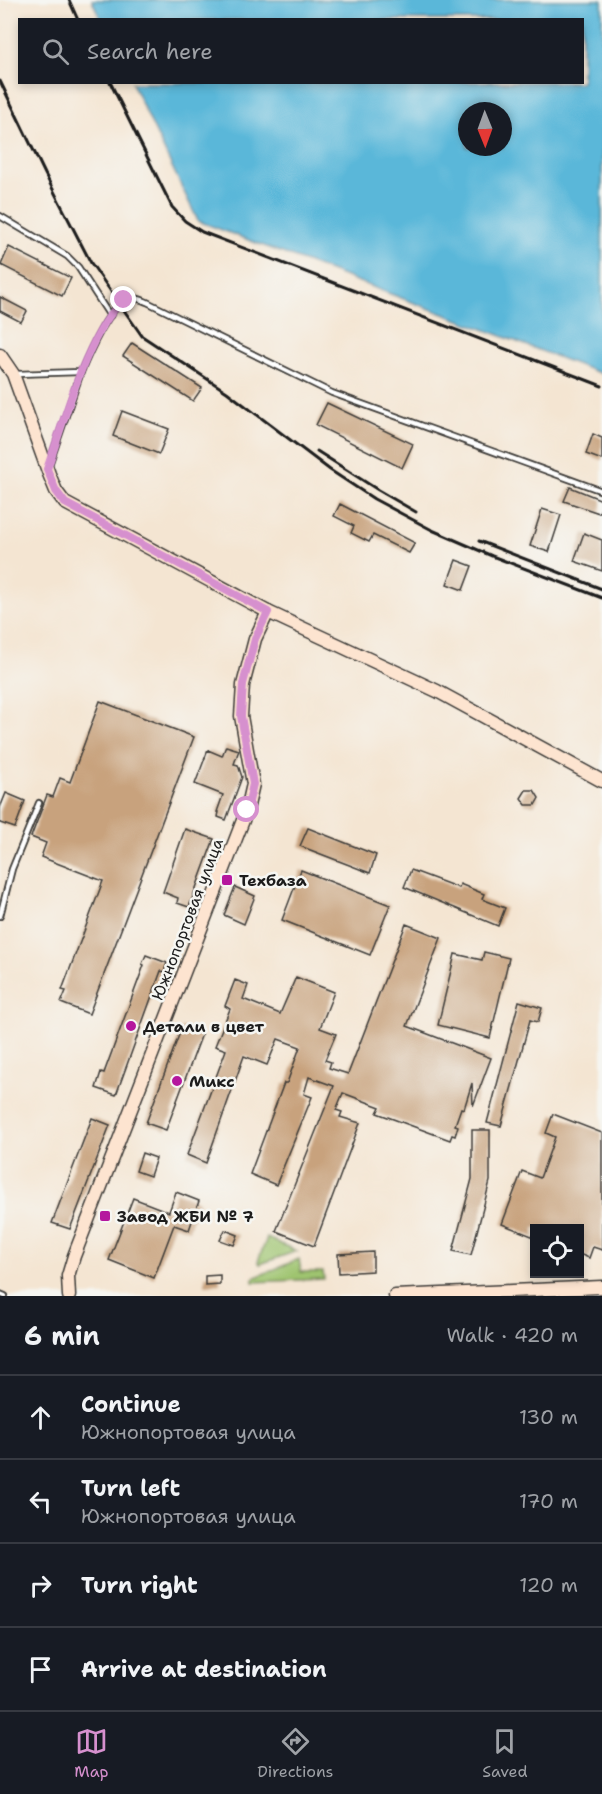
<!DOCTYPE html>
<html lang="en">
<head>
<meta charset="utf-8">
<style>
	:root { --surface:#171b24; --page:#242831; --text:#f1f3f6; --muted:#9ea1a6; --line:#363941; --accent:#d690ce }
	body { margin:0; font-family:"Shantell Sans",sans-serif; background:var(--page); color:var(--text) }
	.controls { position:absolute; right:18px; bottom:18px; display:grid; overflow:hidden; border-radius:0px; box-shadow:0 3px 9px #0003 }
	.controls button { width:54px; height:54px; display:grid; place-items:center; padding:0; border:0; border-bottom:2px solid var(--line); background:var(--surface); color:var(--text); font:30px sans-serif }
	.compass { position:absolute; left:458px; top:102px; width:54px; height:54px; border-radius:50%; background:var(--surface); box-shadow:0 3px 9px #0003; rotate:179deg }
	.stop { position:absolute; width:18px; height:18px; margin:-14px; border:4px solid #d690ce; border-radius:50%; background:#fff }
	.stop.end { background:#d690ce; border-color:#fff; box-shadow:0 2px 6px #0008 }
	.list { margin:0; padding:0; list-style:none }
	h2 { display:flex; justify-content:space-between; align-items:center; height:78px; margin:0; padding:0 24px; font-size:26px }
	h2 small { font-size:20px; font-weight:400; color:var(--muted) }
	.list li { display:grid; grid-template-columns:39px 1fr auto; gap:18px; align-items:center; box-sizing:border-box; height:84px; padding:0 24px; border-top:2px solid var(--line) }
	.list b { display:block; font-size:22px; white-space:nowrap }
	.list p { margin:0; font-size:20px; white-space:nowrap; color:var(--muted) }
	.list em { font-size:20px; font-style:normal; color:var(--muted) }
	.icon { flex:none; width:33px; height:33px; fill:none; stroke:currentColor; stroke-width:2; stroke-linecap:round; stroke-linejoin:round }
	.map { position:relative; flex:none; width:602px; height:1296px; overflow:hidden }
	.search { position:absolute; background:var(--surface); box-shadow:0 3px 9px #0003; left:18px; right:18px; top:18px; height:66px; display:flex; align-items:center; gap:15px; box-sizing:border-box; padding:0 21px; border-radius:0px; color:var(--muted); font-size:22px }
	.sheet { height:414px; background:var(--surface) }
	nav { display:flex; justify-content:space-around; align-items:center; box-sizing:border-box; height:84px; border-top:2px solid var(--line); background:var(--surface); font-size:16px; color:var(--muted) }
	nav a { display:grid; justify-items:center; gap:3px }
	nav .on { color:var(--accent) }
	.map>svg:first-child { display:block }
	.green { fill:#9fc46f; stroke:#5e7046; stroke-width:1.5 }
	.water { fill:#5ab7d9; stroke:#3b6a7a; stroke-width:1.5; fill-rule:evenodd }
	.building { fill:#c8a27d }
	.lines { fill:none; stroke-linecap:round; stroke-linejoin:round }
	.lane-casing { stroke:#3c3a37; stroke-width:8 }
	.secondary-casing { stroke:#3c3a37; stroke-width:15 }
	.lane { stroke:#fff; stroke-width:4.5 }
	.secondary { stroke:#fde4d0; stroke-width:12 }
	.rail { stroke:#1c1c1c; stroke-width:3 }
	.route { stroke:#d690ce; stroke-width:8 }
	.poi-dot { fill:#b5179e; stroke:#f6f6f2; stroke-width:2 }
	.labels { text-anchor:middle; stroke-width:5; stroke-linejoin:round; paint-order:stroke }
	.poi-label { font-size:16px; font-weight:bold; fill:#1c1c1c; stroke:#f6f6f2; text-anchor:start }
	.street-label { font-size:16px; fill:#1c1c1c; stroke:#f6f6f2 }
</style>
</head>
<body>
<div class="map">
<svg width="602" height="1296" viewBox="0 0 602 1296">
	<rect width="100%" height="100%" fill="#f6f6f2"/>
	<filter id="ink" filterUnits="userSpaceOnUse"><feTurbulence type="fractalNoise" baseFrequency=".0167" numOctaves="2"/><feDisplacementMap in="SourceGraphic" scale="12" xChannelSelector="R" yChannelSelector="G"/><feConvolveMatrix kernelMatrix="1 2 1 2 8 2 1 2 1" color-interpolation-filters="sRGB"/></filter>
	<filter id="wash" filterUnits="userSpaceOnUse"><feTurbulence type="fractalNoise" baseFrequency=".008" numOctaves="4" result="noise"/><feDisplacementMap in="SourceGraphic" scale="24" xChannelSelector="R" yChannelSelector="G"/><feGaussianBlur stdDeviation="1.35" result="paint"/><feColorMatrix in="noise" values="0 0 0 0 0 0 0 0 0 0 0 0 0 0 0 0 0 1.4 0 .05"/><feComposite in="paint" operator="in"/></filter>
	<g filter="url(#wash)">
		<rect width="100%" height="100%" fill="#f4e5d2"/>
		<!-- green -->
		<g class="green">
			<polygon points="267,1238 297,1251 260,1264 258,1261"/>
			<polygon points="299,1259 301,1272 323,1272 324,1279 253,1282 253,1278"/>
		</g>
		<!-- water -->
		<path class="water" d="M92,0H602V374L198,221L132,83L582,82V20H101ZM467,111H503V147H467Z"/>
		<g id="blocks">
			<!-- building -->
			<g class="building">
				<polygon points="9,247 71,278 62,296 1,265"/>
				<polygon points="0,297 27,311 21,322 0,311"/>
				<polygon points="132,343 202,388 193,401 123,356"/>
				<polygon points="327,403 413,444 402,468 316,425"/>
				<polygon points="122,411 169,429 159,454 113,436"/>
				<polygon points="593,434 602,438 602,460 586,454"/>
				<polygon points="570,487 602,500 602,506 599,513 564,501"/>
				<polygon points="340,504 415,543 409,553 373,535 369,542 351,533 354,526 334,516"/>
				<polygon points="542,509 561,515 549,552 530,546"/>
				<polygon points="584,533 602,540 602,571 574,561"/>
				<polygon points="456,560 472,566 463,590 447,584"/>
				<polygon points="100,701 194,737 89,1014 61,1003 66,991 62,990 103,881 41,857 46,843 31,837 47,795 53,797 60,778 70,782"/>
				<polygon points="226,746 239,750 234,764 238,765 242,777 226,820 218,817 219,812 217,812 223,795 195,784 208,750 222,756"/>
				<polygon points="526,790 534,790 539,798 535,805 526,805 521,798"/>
				<polygon points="6,793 25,801 15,828 0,823 0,808"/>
				<polygon points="308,828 376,855 370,873 300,846"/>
				<polygon points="185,829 214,839 189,907 177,903 178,898 163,892"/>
				<polygon points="301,870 390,905 370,955 282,920"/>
				<polygon points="411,870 459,888 460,884 484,894 482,899 505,908 498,926 404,887"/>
				<polygon points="235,887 255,896 244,924 224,915"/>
				<polygon points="406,924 441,938 407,1026 491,1058 473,1106 472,1083 464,1109 461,1108 455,1125 458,1126 455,1136 452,1135 450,1140 377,1113 380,1107 343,1093 336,1110 342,1112 340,1117 360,1123 314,1246 276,1231 334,1086 309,1077 304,1094 312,1097 276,1185 250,1174 284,1083 287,1083 300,1047 278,1039 267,1065 244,1056 206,1163 187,1155 226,1050 215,1046 230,1009 225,1006 235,980 248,985 243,999 280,1014 296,977 334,992 320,1028 336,1034 325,1060 331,1062 329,1068 348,1074"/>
				<polygon points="484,952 509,958 490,1038 438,1025 455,954 482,960"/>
				<polygon points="146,955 167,963 164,972 161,971 116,1095 96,1088 101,1072 104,1073 144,965 142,964"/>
				<polygon points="519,1001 542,1008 538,1022 530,1020 501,1126 487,1123"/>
				<polygon points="182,1027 202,1034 166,1130 146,1123"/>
				<polygon points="553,1114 602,1133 602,1250 593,1247 589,1258 579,1254 579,1228 534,1228 534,1237 502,1224 522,1171 540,1178 555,1137 546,1133"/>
				<polygon points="92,1118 110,1125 70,1229 52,1223"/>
				<polygon points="472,1130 490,1130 490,1181 471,1255 453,1251 472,1179"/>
				<polygon points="142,1153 156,1158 150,1176 136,1171"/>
				<polygon points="176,1192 199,1201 189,1230 174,1225 154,1278 109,1260 133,1198 169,1212"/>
				<polygon points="225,1230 238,1235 234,1245 220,1240"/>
				<polygon points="373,1252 373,1271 339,1273 338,1254"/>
				<polygon points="220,1275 220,1284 205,1285 205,1276"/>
			</g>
		</g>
	</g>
	<g filter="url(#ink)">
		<use href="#blocks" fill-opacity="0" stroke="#3c3a37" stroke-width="1.5"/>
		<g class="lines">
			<!-- lane casing -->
			<g class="lane-casing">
				<g id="lane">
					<polyline points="0,216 67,256 78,267 110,316"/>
					<path d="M16,374L81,372C88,355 111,302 129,298C135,297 142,300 147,302L332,393L602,491"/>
					<polyline points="49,465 81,372"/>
					<polyline points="0,916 12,869 39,803"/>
					<polyline points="0,1294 5,1296"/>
				</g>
			</g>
			<!-- secondary casing -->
			<g class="secondary-casing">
				<g id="secondary">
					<polyline points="0,355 13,374 49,474 56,491 65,503 268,612 437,691 602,781"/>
					<polyline points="69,1296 68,1276 74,1256 247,810 253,784 241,716 243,685 255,639 268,612"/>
					<polyline points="395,1296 602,1287"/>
				</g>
			</g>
			<!-- lane -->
			<use href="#lane" class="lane"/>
			<!-- secondary -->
			<use href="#secondary" class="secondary"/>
			<!-- rail -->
			<g class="rail">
				<polyline points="69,0 78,20"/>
				<polyline points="0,81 45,174 91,263 142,336 227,392 330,470 374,499 432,530 492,556 602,598"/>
				<polyline points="110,82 172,207 185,221 202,232 602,386"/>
				<polyline points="317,451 378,490 416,512"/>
				<polyline points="479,541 602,589"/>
			</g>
		</g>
	</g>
	<g class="lines" filter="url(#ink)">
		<!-- route -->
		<path class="route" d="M124,300C87,331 64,422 47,469L56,491L65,503L268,612L255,639L243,684L241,716L253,784L247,810"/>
	</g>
	<!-- markers -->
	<g class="poi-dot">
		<rect x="221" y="874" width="12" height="12" rx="3"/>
		<circle cx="131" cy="1026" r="6"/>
		<circle cx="177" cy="1081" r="6"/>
		<rect x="99" y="1210" width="12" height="12" rx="3"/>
	</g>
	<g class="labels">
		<!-- poi labels -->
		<g class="poi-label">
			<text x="239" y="886">Техбаза</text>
			<text x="143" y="1032">Детали в цвет</text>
			<text x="189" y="1087">Микс</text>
			<text x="117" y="1222">Завод ЖБИ № 7</text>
		</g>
		<!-- street labels -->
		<g class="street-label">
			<text transform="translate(187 919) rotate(-69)" y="6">Южнопортовая улица</text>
		</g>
	</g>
</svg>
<div class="controls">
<button><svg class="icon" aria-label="locate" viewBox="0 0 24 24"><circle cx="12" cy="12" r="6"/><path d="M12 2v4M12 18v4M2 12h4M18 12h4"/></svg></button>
</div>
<svg class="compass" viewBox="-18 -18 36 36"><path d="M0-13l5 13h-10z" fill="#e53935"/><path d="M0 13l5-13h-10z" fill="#9ea1a6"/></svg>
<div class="stop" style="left:247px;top:810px"></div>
<div class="stop end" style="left:124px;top:300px"></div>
<div class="search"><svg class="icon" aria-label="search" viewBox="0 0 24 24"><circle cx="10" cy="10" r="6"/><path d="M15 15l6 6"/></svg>Search here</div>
</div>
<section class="sheet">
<h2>6 min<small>Walk · 420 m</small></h2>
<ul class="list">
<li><svg class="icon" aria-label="ahead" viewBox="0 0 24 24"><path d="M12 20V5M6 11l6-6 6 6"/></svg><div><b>Continue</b><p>Южнопортовая улица</p></div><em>130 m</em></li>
<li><svg class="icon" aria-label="left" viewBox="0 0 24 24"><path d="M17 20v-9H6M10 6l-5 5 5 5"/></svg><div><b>Turn left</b><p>Южнопортовая улица</p></div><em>170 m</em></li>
<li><svg class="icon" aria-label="right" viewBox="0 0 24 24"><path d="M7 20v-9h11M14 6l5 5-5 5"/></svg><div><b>Turn right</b></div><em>120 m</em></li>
<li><svg class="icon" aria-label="arrive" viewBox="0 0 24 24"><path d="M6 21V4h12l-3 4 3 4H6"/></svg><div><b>Arrive at destination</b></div></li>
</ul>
</section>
<nav>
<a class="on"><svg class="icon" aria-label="map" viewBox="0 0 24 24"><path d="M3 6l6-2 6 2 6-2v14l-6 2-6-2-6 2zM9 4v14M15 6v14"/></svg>Map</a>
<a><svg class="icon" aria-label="directions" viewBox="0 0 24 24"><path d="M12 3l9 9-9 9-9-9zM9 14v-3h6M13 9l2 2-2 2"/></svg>Directions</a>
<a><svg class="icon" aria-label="saved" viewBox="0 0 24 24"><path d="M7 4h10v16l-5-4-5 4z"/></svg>Saved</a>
</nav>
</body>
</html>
